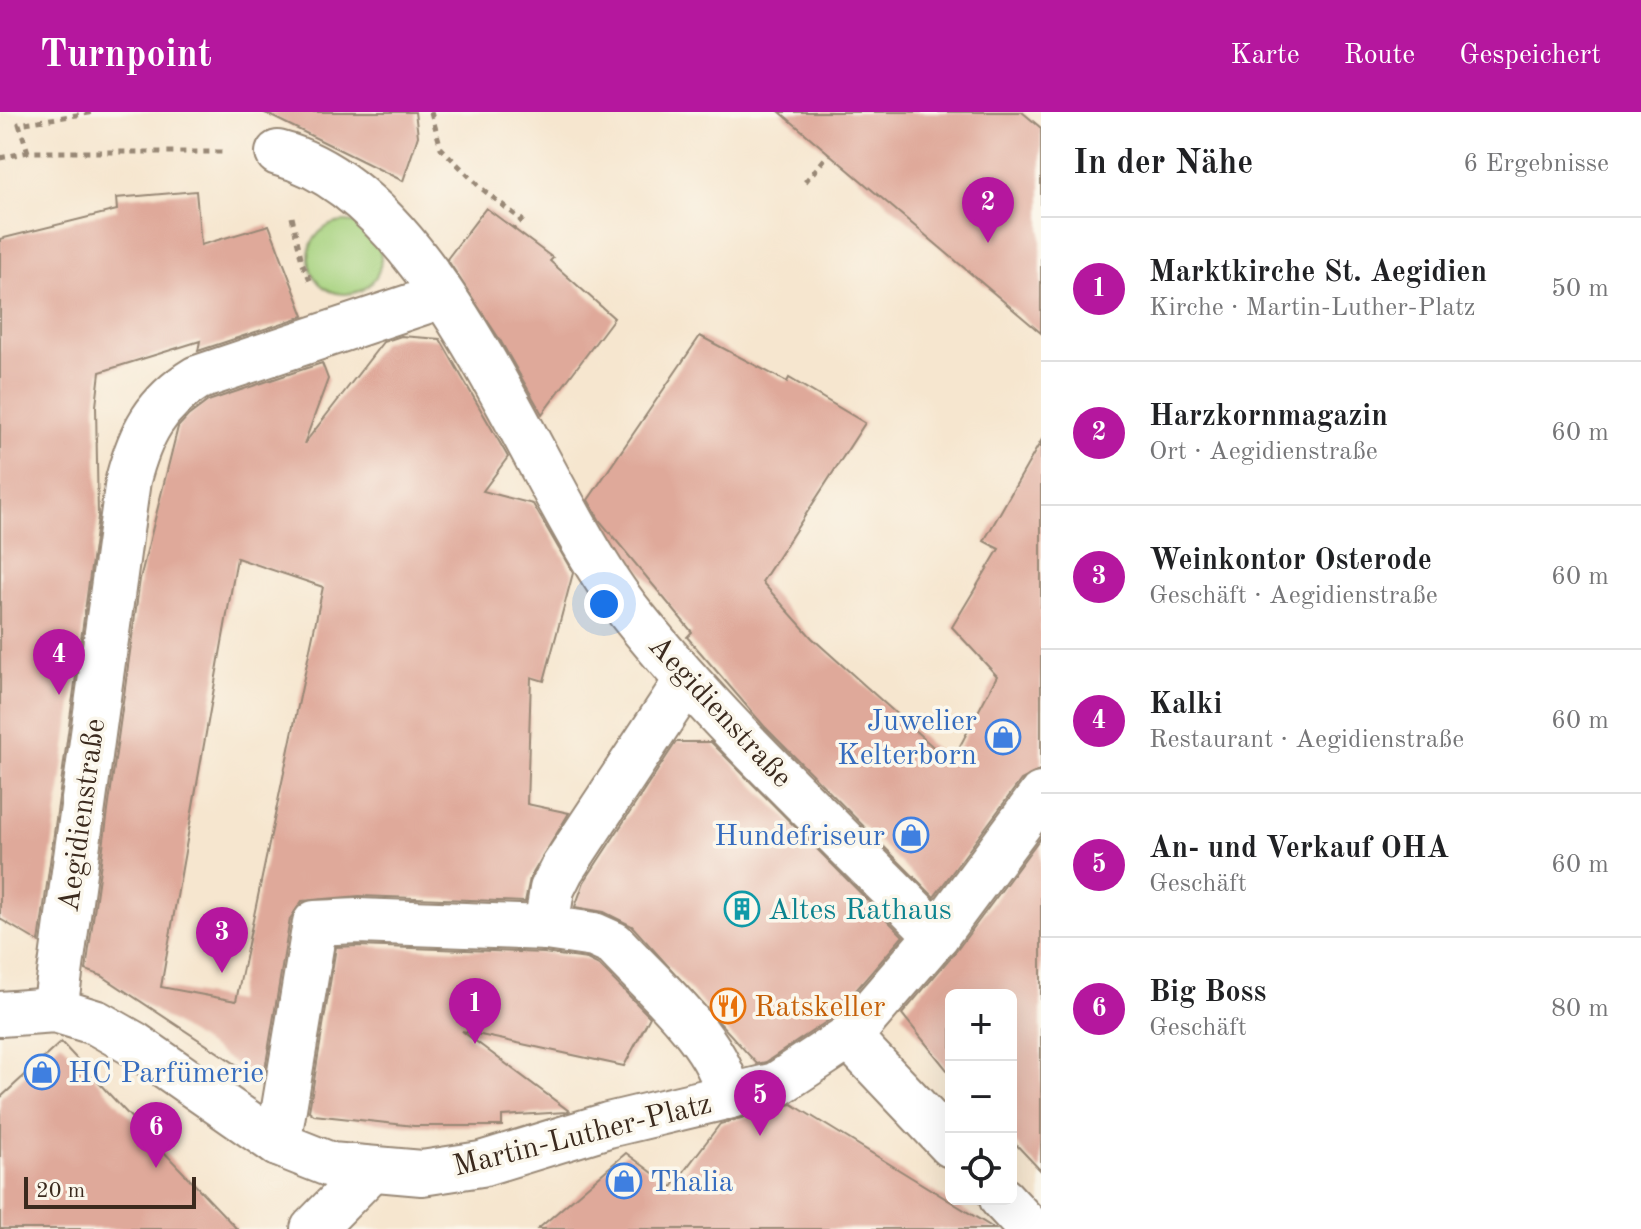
<!DOCTYPE html>
<html lang="de">
<head>
<meta charset="utf-8">
<style>
	:root { --surface:#fff; --page:#f2f2f2; --text:#202124; --muted:#757577; --line:#e0e0e0; --accent:#b5179e }
	body { margin:0; font-family:"Old Standard TT",serif; background:var(--page); color:var(--text) }
	.controls { position:absolute; right:24px; bottom:24px; display:grid; overflow:hidden; border-radius:12px; box-shadow:0 8px 32px #0002 }
	.controls button { width:72px; height:72px; display:grid; place-items:center; padding:0; border:0; border-bottom:2px solid var(--line); background:var(--surface); color:var(--text); font:40px sans-serif }
	.scale { position:absolute; left:24px; bottom:20px; width:172px; box-sizing:border-box; padding-left:8px; border:4px solid #3b2a1e; border-top:0; font-size:22px; line-height:28px; white-space:nowrap; color:#3b2a1e; -webkit-text-stroke:6px #fbf7ec; paint-order:stroke }
	.you { position:absolute; left:604px; top:492px; width:28px; height:28px; margin:-20px; border:6px solid #fff; border-radius:50%; background:#1a73e8; box-shadow:0 0 0 12px #1a73e833 }
	.badge { display:grid; place-items:center; width:52px; height:52px; border-radius:50%; background:var(--accent); color:#fff; font-size:26px; font-weight:700 }
	.pin { position:absolute; translate:-50% -66px; filter:drop-shadow(0 2px 4px #0008) }
	.pin::after { content:''; position:absolute; top:42px; width:28px; height:24px; background:inherit; clip-path:polygon(0 0,100% 0,50% 100%) }
	.list { margin:0; padding:0; list-style:none }
	h2 { display:flex; justify-content:space-between; align-items:center; height:104px; margin:0; padding:0 32px; font-size:34px }
	h2 small { font-size:26px; font-weight:400; color:var(--muted) }
	.list li { display:grid; grid-template-columns:52px 1fr auto; gap:24px; align-items:center; box-sizing:border-box; height:144px; padding:0 32px; border-top:2px solid var(--line) }
	.list b { display:block; font-size:30px; white-space:nowrap }
	.list p { margin:0; font-size:26px; white-space:nowrap; color:var(--muted) }
	.list em { font-size:26px; font-style:normal; color:var(--muted) }
	.icon { flex:none; width:44px; height:44px; fill:none; stroke:currentColor; stroke-width:2; stroke-linecap:round; stroke-linejoin:round }
	.map { position:relative; flex:none; width:1041px; height:1117px; overflow:hidden }
	header { display:flex; align-items:center; gap:48px; box-sizing:border-box; height:112px; padding:0 40px; background:var(--accent); color:#fff }
	header strong { font-size:38px }
	nav { display:flex; gap:44px; margin-inline-start:auto; font-size:28px }
	main { display:flex }
	aside { flex:1; background:var(--surface) }
	.map>svg:first-child { display:block }
	.green { fill:#a6d27e; stroke:#707e4e; stroke-width:2 }
	.building { fill:#dfa99a; fill-rule:evenodd }
	.lines { fill:none; stroke-linecap:round; stroke-linejoin:round }
	.minor-casing { stroke:#988876; stroke-width:48 }
	.path { stroke:#988876; stroke-width:5; stroke-dasharray:6 6; stroke-linecap:butt }
	.minor { stroke:#fff; stroke-width:44 }
	.labels { text-anchor:middle; stroke-width:7; stroke-linejoin:round; paint-order:stroke }
	.street-label { font-size:30px; fill:#3b2a1e; stroke:#fbf7ec }
	.shop-label { font-size:30px; fill:#366cbe; stroke:#fbf7ec; text-anchor:end }
	.culture-label { font-size:30px; fill:#0d838f; stroke:#fbf7ec; text-anchor:start }
	.food-label { font-size:30px; fill:#c56008; stroke:#fbf7ec; text-anchor:start }
</style>
</head>
<body>
<header>
<strong>Turnpoint</strong>
<nav><a>Karte</a><a>Route</a><a>Gespeichert</a></nav>
</header>
<main>
<div class="map">
<svg width="1041" height="1117" viewBox="0 0 1041 1117">
	<rect width="100%" height="100%" fill="#fbf7ec"/>
	<filter id="ink" filterUnits="userSpaceOnUse"><feTurbulence type="fractalNoise" baseFrequency=".0125" numOctaves="2"/><feDisplacementMap in="SourceGraphic" scale="16" xChannelSelector="R" yChannelSelector="G"/><feConvolveMatrix kernelMatrix="1 2 1 2 8 2 1 2 1" color-interpolation-filters="sRGB"/></filter>
	<filter id="wash" filterUnits="userSpaceOnUse"><feTurbulence type="fractalNoise" baseFrequency=".006" numOctaves="4" result="noise"/><feDisplacementMap in="SourceGraphic" scale="32" xChannelSelector="R" yChannelSelector="G"/><feGaussianBlur stdDeviation="1.8" result="paint"/><feColorMatrix in="noise" values="0 0 0 0 0 0 0 0 0 0 0 0 0 0 0 0 0 1.4 0 .05"/><feComposite in="paint" operator="in"/></filter>
	<g filter="url(#wash)">
		<rect width="100%" height="100%" fill="#f6e6cf"/>
		<!-- green -->
		<circle class="green" cx="345" cy="146" r="36"/>
		<g id="blocks">
			<!-- building -->
			<g class="building">
				<polygon points="263,0 415,0 418,24 403,69"/>
				<polygon points="780,0 1022,0 1041,16 1041,221"/>
				<polygon points="196,79 201,133 269,113 304,204 198,239 200,229 100,260 96,294 98,405 39,830 0,807 0,127 117,98 116,86"/>
				<polygon points="486,96 553,146 550,149 614,206 542,302 500,228 447,147"/>
				<path d="M401,224L440,227L508,345L483,379L533,392L573,461L544,569L531,565L527,692L569,701L530,766L525,790L359,784L302,789L290,807L263,970L102,864L86,858L140,467L178,315L188,304L208,289L322,251L328,267L304,332L383,230ZM237,446L323,475L236,889L161,875Z"/>
				<polygon points="700,224 787,270 789,266 865,311 762,470 812,526 951,651 997,564 952,515 999,437 984,429 1041,329 1041,658 1021,668 934,785 764,614 687,525 692,520 600,409 588,388"/>
				<polygon points="676,630 711,630 903,824 832,906 766,950 757,952 632,814 604,800 575,795 584,770"/>
				<polygon points="1041,725 1041,1059 1011,1027 1011,883 951,883 951,963 902,902 957,838"/>
				<polygon points="358,834 544,841 587,847 599,853 650,905 624,954 462,919 569,999 566,1000 502,1004 502,1014 414,1014 314,1003 309,999 336,835"/>
				<polygon points="61,930 124,998 237,1117 0,1117 0,986"/>
				<polygon points="792,992 995,1117 538,1117 626,1041 672,1075 720,1012"/>
			</g>
		</g>
	</g>
	<g filter="url(#ink)">
		<use href="#blocks" fill-opacity="0" stroke="#988876" stroke-width="2"/>
		<g class="lines">
			<!-- minor casing -->
			<g class="minor-casing">
				<g id="minor">
					<path d="M278,41C442,83 532,378 632,503C723,617 835,718 937,823"/>
					<path d="M546,816L594,823L614,832C651,873 721,930 728,985"/>
					<path d="M55,898L128,368C140,322 156,291 197,266L442,184"/>
					<polyline points="0,902 55,898 97,911 134,932 278,1032 331,1053 422,1061 481,1052 608,1013 776,973 849,925 937,823 1041,683"/>
					<polyline points="849,925 951,1033"/>
					<polyline points="278,1032 315,811 358,809 546,816 552,777 562,757 687,568"/>
					<polyline points="1002,1087 1030,1117"/>
					<polyline points="313,1117 370,1059"/>
				</g>
			</g>
			<!-- path -->
			<g class="path">
				<polyline points="431,0 441,36 481,76 522,108 513,116"/>
				<polyline points="28,40 19,12 96,0"/>
				<polyline points="0,46 28,40 226,40"/>
				<polyline points="805,70 829,42"/>
				<polyline points="292,105 302,150 312,172"/>
			</g>
			<!-- minor -->
			<use href="#minor" class="minor"/>
		</g>
	</g>
	<!-- icons -->
	<defs>
		<g id="shop-ring" transform="scale(1.8)"><circle r="9.5" fill="#fbf7ec" stroke="#3f7fe0" stroke-width="1.5"/><path d="M-5-2.5h2.3a2.7 3.5 0 0 1 5.4 0H5L5.5 6h-11ZM-1.5-2.5h3a1.5 2.3 0 0 0-3 0Z" fill="#3f7fe0"/></g>
		<g id="building-ring" transform="scale(1.8)"><circle r="9.5" fill="#fbf7ec" stroke="#0f9aa8" stroke-width="1.5"/><path d="M-4-6H4V6H1V3H-1V6H-4ZM-2.5-4.3h1.7v1.8h-1.7ZM.8-4.3h1.7v1.8H.8ZM-2.5-1h1.7V.8h-1.7ZM.8-1h1.7V.8H.8Z" fill="#0f9aa8"/></g>
		<g id="restaurant-ring" transform="scale(1.8)"><circle r="9.5" fill="#fbf7ec" stroke="#e8710a" stroke-width="1.5"/><path d="M-5-6h1v4h1v-4h1v4h1v-4h1v5L-1.5 .5V6h-2V.5L-5-1ZM5-6V6H3V1.5H1.5Q1.5-4 5-6Z" fill="#e8710a"/></g>
	</defs>
	<g fill-rule="evenodd">
		<use href="#shop-ring" x="1003" y="625"/>
		<use href="#shop-ring" x="911" y="723"/>
		<use href="#building-ring" x="742" y="797"/>
		<use href="#restaurant-ring" x="728" y="894"/>
		<use href="#shop-ring" x="42" y="960"/>
		<use href="#shop-ring" x="624" y="1069"/>
	</g>
	<g class="labels">
		<!-- street labels -->
		<g class="street-label">
			<text transform="translate(721 599) rotate(47)" y="10">Aegidienstraße</text>
			<text transform="translate(81 703) rotate(-82)" y="10">Aegidienstraße</text>
			<text transform="translate(582 1022) rotate(-14)" y="10">Martin-Luther-Platz</text>
		</g>
		<!-- shop labels -->
		<g class="shop-label">
			<text x="977" y="618">Juwelier<tspan x="977" dy="34">Kelterborn</tspan></text>
			<text x="885" y="733">Hundefriseur</text>
			<text x="68" y="970" text-anchor="start">HC Parfümerie</text>
			<text x="650" y="1079" text-anchor="start">Thalia</text>
		</g>
		<!-- culture labels -->
		<g class="culture-label">
			<text x="768" y="807">Altes Rathaus</text>
		</g>
		<!-- food labels -->
		<g class="food-label">
			<text x="754" y="904">Ratskeller</text>
		</g>
	</g>
</svg>
<div class="controls">
<button>+</button>
<button>−</button>
<button><svg class="icon" aria-label="locate" viewBox="0 0 24 24"><circle cx="12" cy="12" r="6"/><path d="M12 2v4M12 18v4M2 12h4M18 12h4"/></svg></button>
</div>
<div class="scale">20 m</div>
<div class="you"></div>
<div class="pin badge" style="left:475px;top:932px">1</div>
<div class="pin badge" style="left:988px;top:131px">2</div>
<div class="pin badge" style="left:222px;top:861px">3</div>
<div class="pin badge" style="left:59px;top:583px">4</div>
<div class="pin badge" style="left:760px;top:1024px">5</div>
<div class="pin badge" style="left:156px;top:1056px">6</div>
</div>
<aside>
<h2>In der Nähe<small>6 Ergebnisse</small></h2>
<ul class="list">
<li><span class="badge">1</span><div><b>Marktkirche St. Aegidien</b><p>Kirche · Martin-Luther-Platz</p></div><em>50 m</em></li>
<li><span class="badge">2</span><div><b>Harzkornmagazin</b><p>Ort · Aegidienstraße</p></div><em>60 m</em></li>
<li><span class="badge">3</span><div><b>Weinkontor Osterode</b><p>Geschäft · Aegidienstraße</p></div><em>60 m</em></li>
<li><span class="badge">4</span><div><b>Kalki</b><p>Restaurant · Aegidienstraße</p></div><em>60 m</em></li>
<li><span class="badge">5</span><div><b>An- und Verkauf OHA</b><p>Geschäft</p></div><em>60 m</em></li>
<li><span class="badge">6</span><div><b>Big Boss</b><p>Geschäft</p></div><em>80 m</em></li>
</ul>
</aside>
</main>
</body>
</html>
